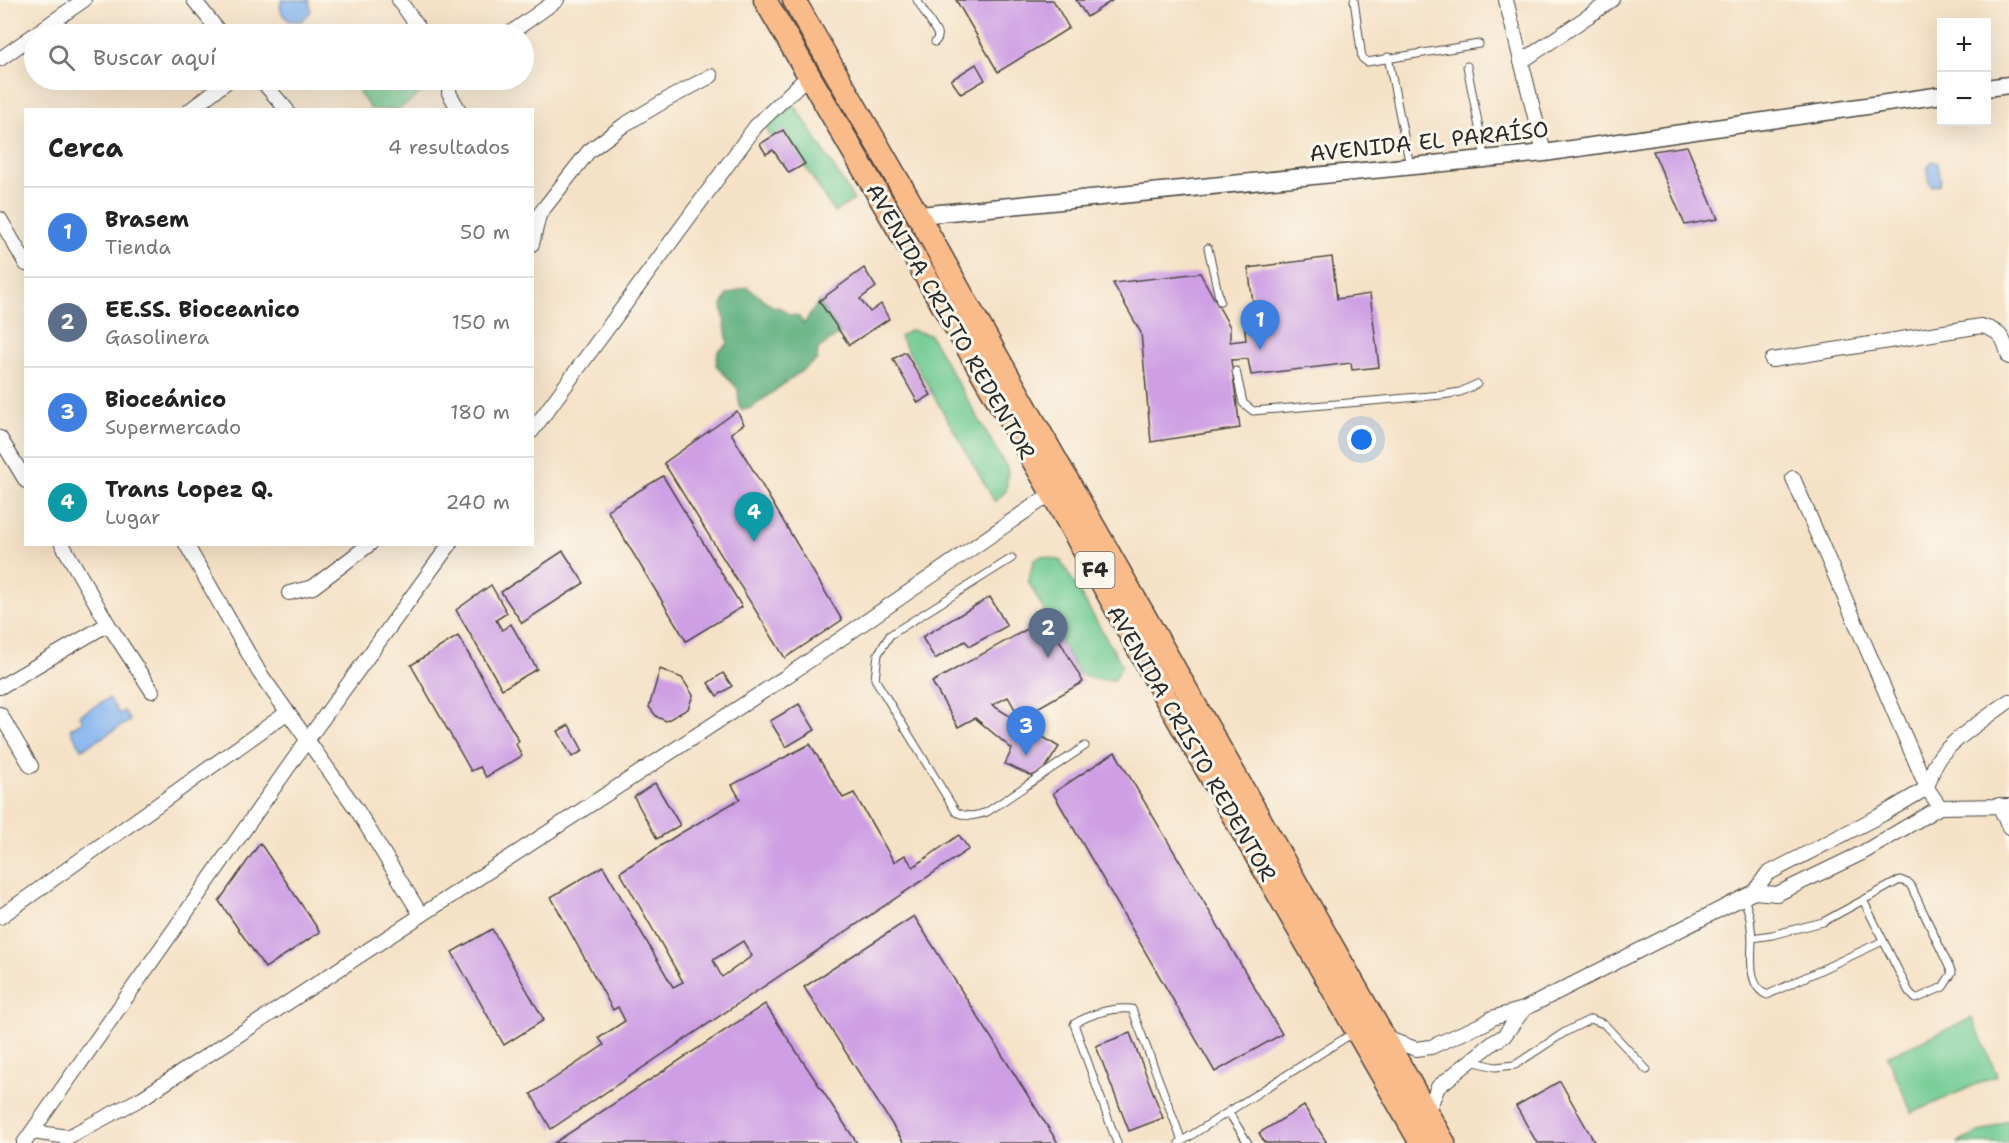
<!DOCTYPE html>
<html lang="es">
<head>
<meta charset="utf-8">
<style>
	:root { --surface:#fff; --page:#f2f2f2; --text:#222; --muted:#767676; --line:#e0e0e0; --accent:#111827 }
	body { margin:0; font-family:"Shantell Sans",sans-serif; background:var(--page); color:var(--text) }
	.controls { position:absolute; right:18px; top:18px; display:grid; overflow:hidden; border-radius:0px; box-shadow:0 6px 24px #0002 }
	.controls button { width:54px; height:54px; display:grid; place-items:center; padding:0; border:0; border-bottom:2px solid var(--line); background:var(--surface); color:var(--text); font:30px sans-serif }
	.you { position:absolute; left:1362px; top:440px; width:21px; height:21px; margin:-15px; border:4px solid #fff; border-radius:50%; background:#1a73e8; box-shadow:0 0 0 9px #1a73e833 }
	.badge { display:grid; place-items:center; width:39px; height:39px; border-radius:50%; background:var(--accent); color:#fff; font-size:20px; font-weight:700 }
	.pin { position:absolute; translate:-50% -50px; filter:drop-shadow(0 2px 3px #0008) }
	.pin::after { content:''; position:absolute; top:32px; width:21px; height:18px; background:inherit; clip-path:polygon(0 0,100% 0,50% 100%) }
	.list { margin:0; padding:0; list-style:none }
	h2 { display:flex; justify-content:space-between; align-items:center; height:78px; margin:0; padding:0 24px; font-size:26px }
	h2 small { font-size:20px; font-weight:400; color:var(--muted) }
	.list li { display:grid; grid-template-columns:39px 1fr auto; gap:18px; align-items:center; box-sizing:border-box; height:90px; padding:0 24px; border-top:2px solid var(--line) }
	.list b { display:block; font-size:22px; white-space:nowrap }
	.list p { margin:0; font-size:20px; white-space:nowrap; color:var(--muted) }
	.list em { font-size:20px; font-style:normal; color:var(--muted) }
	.icon { flex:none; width:33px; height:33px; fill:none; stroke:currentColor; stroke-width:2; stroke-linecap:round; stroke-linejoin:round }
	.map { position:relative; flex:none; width:2009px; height:1143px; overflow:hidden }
	.search { position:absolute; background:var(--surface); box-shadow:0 6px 24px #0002; left:24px; top:24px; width:510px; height:66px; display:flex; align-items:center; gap:15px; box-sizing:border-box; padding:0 21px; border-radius:33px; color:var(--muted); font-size:22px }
	.panel { position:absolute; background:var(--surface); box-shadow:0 6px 24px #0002; left:24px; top:108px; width:510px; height:438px; border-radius:0px }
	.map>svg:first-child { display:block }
	.green { fill:#71cb93; stroke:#4e7b5f; stroke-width:1.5 }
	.forest { fill:#5caf7d; stroke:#446d54; stroke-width:1.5 }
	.water { fill:#83b4ef; stroke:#57708d; stroke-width:1.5 }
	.building { fill:#ce9fe4; fill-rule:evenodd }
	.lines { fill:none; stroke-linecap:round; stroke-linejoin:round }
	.service-casing { stroke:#494642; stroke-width:9 }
	.minor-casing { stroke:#494642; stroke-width:16 }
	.tertiary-casing { stroke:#494642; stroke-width:19 }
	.trunk-casing { stroke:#494642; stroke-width:25 }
	.service { stroke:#fff; stroke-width:7 }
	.minor { stroke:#fff; stroke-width:14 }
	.tertiary { stroke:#fff; stroke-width:16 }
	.trunk { stroke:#fabb8b; stroke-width:22 }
	.labels { text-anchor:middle; stroke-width:6; stroke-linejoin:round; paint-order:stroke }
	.shield { fill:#fbf7ec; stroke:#696865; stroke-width:1.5 }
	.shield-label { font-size:21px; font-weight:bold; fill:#2b2b2b }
	.street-label { font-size:22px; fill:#2b2b2b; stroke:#fbf7ec }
</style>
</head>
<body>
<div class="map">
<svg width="2009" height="1143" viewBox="0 0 2009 1143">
	<rect width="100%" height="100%" fill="#fbf7ec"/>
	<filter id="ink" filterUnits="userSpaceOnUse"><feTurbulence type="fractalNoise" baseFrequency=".0167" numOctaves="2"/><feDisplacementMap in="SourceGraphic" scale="12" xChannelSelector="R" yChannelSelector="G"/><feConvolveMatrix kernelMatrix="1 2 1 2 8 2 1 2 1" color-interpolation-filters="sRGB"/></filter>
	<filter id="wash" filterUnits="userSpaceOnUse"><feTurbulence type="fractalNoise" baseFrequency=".008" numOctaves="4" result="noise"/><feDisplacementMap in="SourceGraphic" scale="24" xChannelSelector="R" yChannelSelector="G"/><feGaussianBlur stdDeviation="1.35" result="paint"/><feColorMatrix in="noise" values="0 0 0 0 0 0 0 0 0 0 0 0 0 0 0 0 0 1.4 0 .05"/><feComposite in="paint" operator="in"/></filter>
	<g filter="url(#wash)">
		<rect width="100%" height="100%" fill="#f5e1c6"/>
		<!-- green -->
		<g class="green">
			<polygon points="377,80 431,80 434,84 399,109 371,109 359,93"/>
			<polygon points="791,99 854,200 834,212 783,131 770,138 766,123"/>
			<polygon points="910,330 930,335 1008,470 1006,491 995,502 900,337"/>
			<polygon points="1042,556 1061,561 1122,665 1114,680 1094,679 1078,673 1028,581 1034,560"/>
			<polygon points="1972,1018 1997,1075 1912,1113 1887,1056"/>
			<polygon points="2009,1120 2009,1143 1957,1143"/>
		</g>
		<!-- forest -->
		<polygon class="forest" points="747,287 772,306 781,308 788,314 798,316 804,324 819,301 841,333 818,349 817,360 811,364 751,408 742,410 739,407 738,389 716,365 718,351 728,344 722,305 728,294"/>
		<!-- water -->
		<g class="water">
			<path d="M282,0H309L311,11L302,21H290C282,16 278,9 282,0Z"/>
			<polygon points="1932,161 1938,163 1941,181 1939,184 1932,186 1929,182 1927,168"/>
			<polygon points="109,698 119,714 124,711 130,721 82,749 70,729 83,721 80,715"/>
		</g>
		<g id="blocks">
			<!-- building -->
			<g class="building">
				<polygon points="956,0 1053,0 1069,28 998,72"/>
				<polygon points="1076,0 1113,0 1087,17"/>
				<polygon points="976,64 985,80 961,94 951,80"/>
				<polygon points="783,130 805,164 789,173 773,150 766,154 760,144"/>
				<polygon points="1687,146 1718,219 1685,225 1653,151"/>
				<polygon points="1332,257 1337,299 1370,294 1379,367 1352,370 1351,363 1251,375 1248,359 1231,360 1240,428 1151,442 1141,333 1113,283 1200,273 1230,327 1230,342 1246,340 1243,311 1254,309 1248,268"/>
				<polygon points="864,268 876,287 860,299 870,312 881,304 889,319 849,345 819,301"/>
				<polygon points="905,352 931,395 918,403 893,359"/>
				<polygon points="737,411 744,424 731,433 842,620 785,658 664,463"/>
				<polygon points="663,476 742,607 686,641 607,510"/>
				<polygon points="563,551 584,583 522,623 501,592"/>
				<polygon points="491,585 507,613 496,620 502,630 511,624 537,669 502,689 456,610"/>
				<polygon points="990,597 1007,626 970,646 965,641 935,659 922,637"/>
				<polygon points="1047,618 1083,682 1020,718 1008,697 992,705 1059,747 1044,770 1032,776 1005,764 1012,749 975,718 958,727 932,682"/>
				<polygon points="458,636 519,741 516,744 522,756 486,777 480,767 471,771 411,665"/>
				<polygon points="660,669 682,678 693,695 688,709 666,721 657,717 649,707"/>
				<polygon points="723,673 732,686 717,696 708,683"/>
				<polygon points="799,704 815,730 786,747 770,721"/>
				<polygon points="569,725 583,751 572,757 558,731"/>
				<path d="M810,744L843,798L854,793L894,862L905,855L913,867L959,835L969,849L551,1129L531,1094L604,1045L599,1038L625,1021L618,1007L613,1010L551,897L603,866L673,987L683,982L620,872L679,834L740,799L732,785ZM743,941L752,956L722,977L713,960Z"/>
				<polygon points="1115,752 1282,1034 1215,1072 1053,793"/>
				<polygon points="655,783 680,825 657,839 634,797"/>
				<polygon points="260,843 320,932 265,968 219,901"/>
				<polygon points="914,916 1058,1143 904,1143 804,987"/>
				<polygon points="492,929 544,1020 504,1045 452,952"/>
				<polygon points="765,1004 857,1143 554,1143"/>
				<polygon points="1130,1033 1163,1118 1129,1131 1096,1046"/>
				<polygon points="1560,1081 1595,1143 1537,1143 1516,1106"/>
				<polygon points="1304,1106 1327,1143 1265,1143 1259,1133"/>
			</g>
		</g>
	</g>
	<g filter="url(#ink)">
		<use href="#blocks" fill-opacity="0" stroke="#494642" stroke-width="1.5"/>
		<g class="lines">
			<!-- service casing -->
			<g class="service-casing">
				<g id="service">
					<polyline points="917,0 937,33 938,38 935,42"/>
					<polyline points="1354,0 1362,58 1367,62 1479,44"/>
					<polyline points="1388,57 1410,166"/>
					<polyline points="1467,66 1485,158"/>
					<polyline points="1208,248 1220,301"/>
					<polyline points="1236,371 1243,403 1253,411 1442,395 1460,392 1477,384"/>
					<path d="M1012,558L890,635L878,654L875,679L956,812C968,818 975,816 987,812L1085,746"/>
					<polyline points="1744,897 1750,918 1752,938 1772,935 1823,922 1900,880 1910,884 1952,973 1943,987 1916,999 1909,992 1863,900"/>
					<path d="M1752,938C1752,957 1747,986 1767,995L1883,941"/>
					<polyline points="1471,1061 1495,1067 1515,1065 1565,1032 1591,1019 1604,1024 1647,1070"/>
					<polyline points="1229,1113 1248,1143"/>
					<path d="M1117,1143L1074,1024C1092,1013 1111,1007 1132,1009L1182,1141"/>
					<polyline points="1179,1143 1353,1033"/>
				</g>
			</g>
			<!-- minor casing -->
			<g class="minor-casing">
				<g id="minor">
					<polyline points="194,0 221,34"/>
					<polyline points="399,0 423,34"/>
					<polyline points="1506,0 1544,153"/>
					<polyline points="35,34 84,0"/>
					<polyline points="509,34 557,0"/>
					<polyline points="0,59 34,35"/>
					<polyline points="1521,62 1612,0"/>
					<polyline points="261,80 287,110"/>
					<polyline points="450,80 449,93 459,110"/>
					<polyline points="190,110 229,80"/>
					<polyline points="0,219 26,264"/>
					<polyline points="532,244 539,215 545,207 589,151 624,125 666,100 711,76"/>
					<path d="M1772,360L1981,326C2001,331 2004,338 2009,357"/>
					<polyline points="532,431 756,126 808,76"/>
					<polyline points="0,438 26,481"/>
					<polyline points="186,544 259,672 357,810 421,915"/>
					<polyline points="289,593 313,587 370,544"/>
					<polyline points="108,624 152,691"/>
					<polyline points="0,687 108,624 62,544"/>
					<polyline points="0,714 31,766"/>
					<polyline points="1999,805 2009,827"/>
					<path d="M1940,807L1927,788C1931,776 1934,763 1942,754C1961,733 1987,718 2009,701"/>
					<polyline points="1754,892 1777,894 1862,853 1940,807 2009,806"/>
					<polyline points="0,917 288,712"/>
					<polyline points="1386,1038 1416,1049 1431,1047 1485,1023 1492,1018 1524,1009 1754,892 1767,874 1883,814 1927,788 1793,478"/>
					<polyline points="1427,1113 1438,1087 1494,1042 1504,1036 1524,1009"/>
					<polyline points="32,1132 68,1137 142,1098 784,678 1052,493"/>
					<polyline points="24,1143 308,739 450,544"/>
				</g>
			</g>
			<!-- tertiary casing -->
			<g class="tertiary-casing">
				<g id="tertiary">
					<polyline points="1986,88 2009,85"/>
					<polyline points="920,215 1544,153 1942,95"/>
				</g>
			</g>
			<!-- trunk casing -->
			<g class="trunk-casing">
				<g id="trunk">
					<polyline points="765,0 1052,493 1164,695 1421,1143"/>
					<path d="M794,0C849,98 908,194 961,293L1444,1143"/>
				</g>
			</g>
			<!-- service -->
			<use href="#service" class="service"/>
			<!-- minor -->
			<use href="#minor" class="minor"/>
			<!-- tertiary -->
			<use href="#tertiary" class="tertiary"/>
			<!-- trunk -->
			<use href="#trunk" class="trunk"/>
		</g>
	</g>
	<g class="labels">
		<!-- shield labels -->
		<rect class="shield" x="1075.5" y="552" width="39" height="36" rx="4.5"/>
		<g class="shield-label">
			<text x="1095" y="577">F4</text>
		</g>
		<!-- street labels -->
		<g class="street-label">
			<text transform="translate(1429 141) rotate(-6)" y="8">AVENIDA EL PARAÍSO</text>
			<text transform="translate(951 321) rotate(60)" y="8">AVENIDA CRISTO REDENTOR</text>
			<text transform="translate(1192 743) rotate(60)" y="8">AVENIDA CRISTO REDENTOR</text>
		</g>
	</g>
</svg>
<div class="controls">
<button>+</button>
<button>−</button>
</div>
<div class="you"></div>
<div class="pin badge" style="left:1260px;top:350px;background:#3f7fe0">1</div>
<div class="pin badge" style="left:1048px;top:658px;background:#5c6f8a">2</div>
<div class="pin badge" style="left:1026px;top:756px;background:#3f7fe0">3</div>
<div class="pin badge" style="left:754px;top:542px;background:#0f9aa8">4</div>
<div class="search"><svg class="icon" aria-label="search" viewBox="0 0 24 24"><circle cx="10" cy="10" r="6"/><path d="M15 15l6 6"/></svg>Buscar aquí</div>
<section class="panel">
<h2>Cerca<small>4 resultados</small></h2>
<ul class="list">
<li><span class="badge" style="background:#3f7fe0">1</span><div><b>Brasem</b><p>Tienda</p></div><em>50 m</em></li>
<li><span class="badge" style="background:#5c6f8a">2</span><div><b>EE.SS. Bioceanico</b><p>Gasolinera</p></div><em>150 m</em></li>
<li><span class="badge" style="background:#3f7fe0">3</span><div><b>Bioceánico</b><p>Supermercado</p></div><em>180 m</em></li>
<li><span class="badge" style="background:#0f9aa8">4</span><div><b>Trans Lopez Q.</b><p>Lugar</p></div><em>240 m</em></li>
</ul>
</section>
</div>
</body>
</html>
